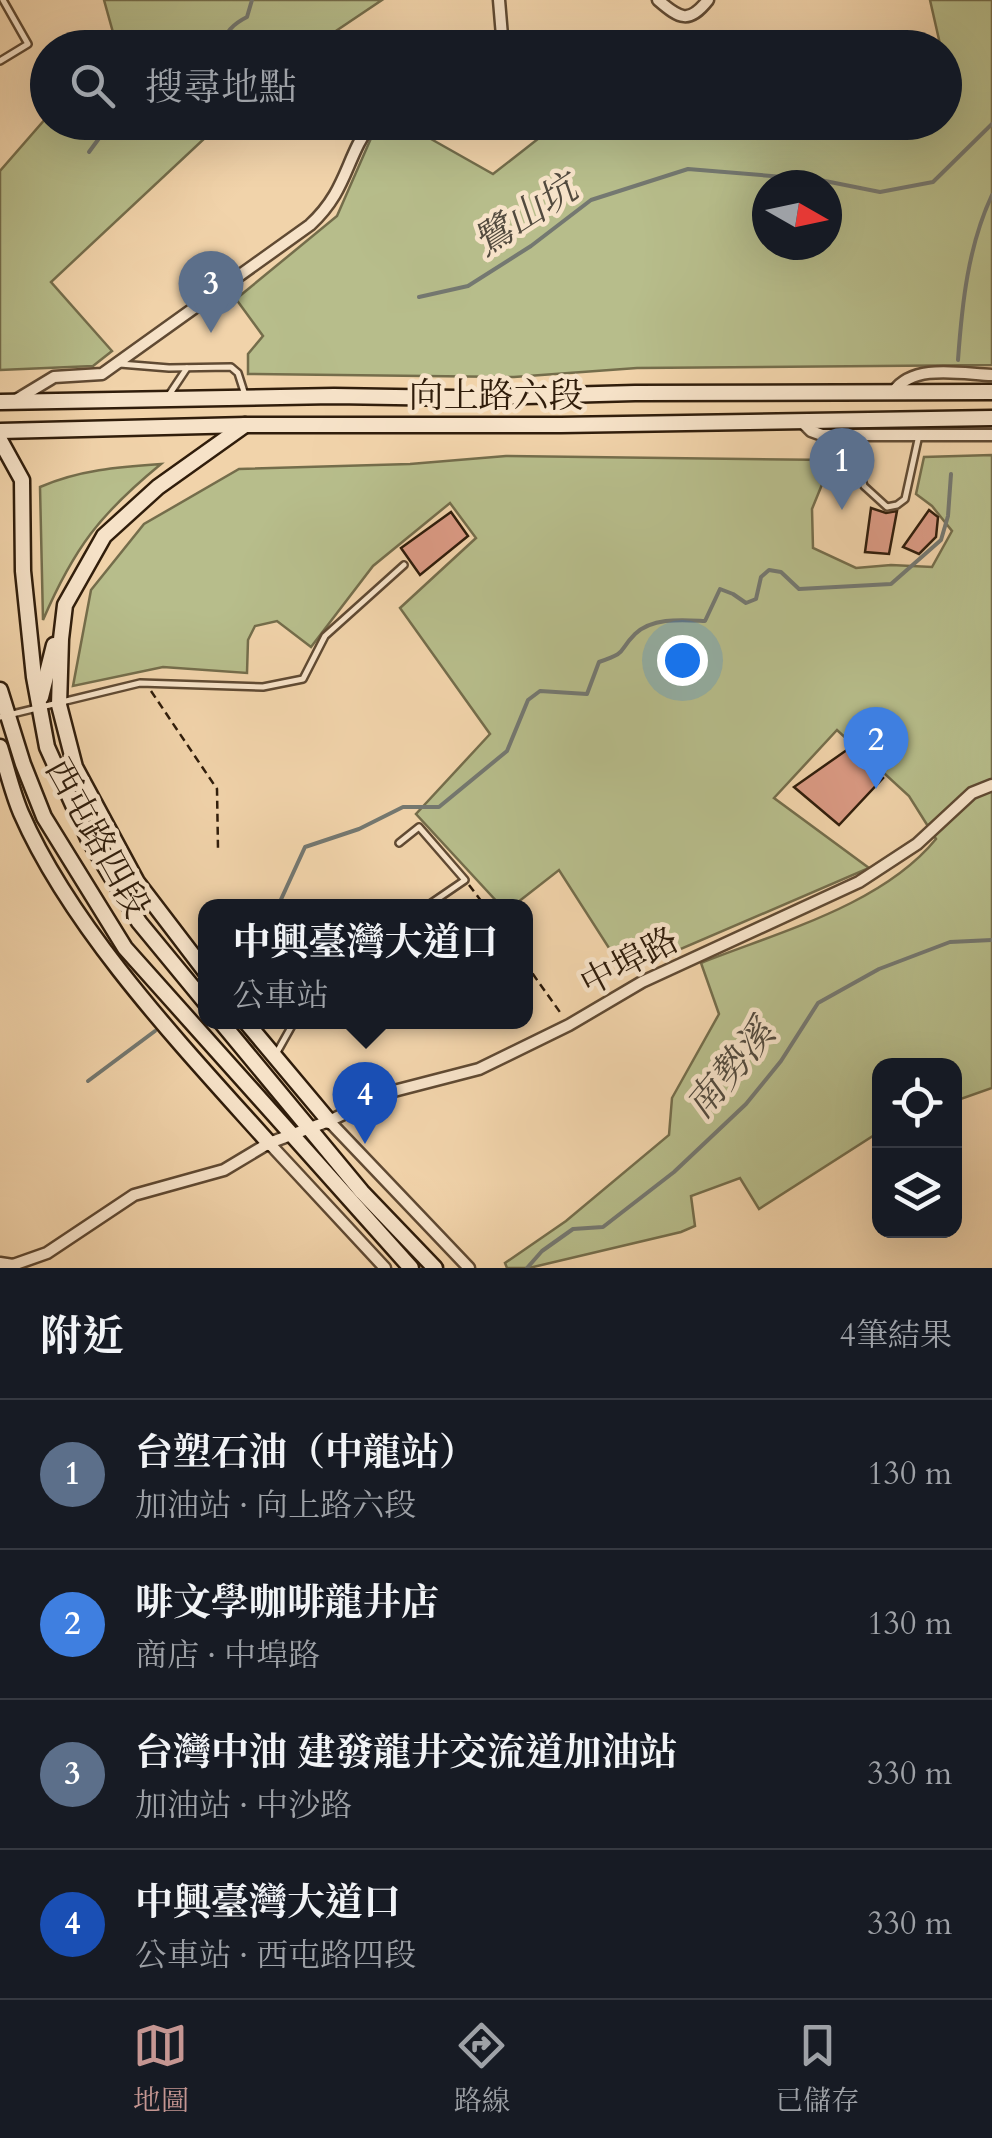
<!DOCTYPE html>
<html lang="zh-TW">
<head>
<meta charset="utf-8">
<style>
	:root { --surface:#171b24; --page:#242831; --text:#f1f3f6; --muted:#9ea1a6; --line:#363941; --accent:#c59692 }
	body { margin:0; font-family:Cardo,"Noto Serif TC",serif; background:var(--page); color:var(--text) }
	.controls { position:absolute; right:30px; bottom:30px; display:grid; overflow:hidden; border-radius:20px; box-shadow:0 10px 40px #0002 }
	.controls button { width:90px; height:90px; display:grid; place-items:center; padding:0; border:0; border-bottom:2px solid var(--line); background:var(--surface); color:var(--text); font:50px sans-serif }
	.compass { position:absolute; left:752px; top:170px; width:90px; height:90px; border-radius:50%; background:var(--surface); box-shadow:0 10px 40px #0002; rotate:99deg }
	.you { position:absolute; left:682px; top:660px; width:35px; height:35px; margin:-25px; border:8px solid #fff; border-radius:50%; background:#1a73e8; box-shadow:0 0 0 15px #1a73e833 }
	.badge { display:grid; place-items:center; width:65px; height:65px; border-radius:50%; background:var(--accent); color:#fff; font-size:32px; font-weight:700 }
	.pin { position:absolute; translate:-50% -82px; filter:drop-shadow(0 2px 5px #0008) }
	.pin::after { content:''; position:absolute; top:52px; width:35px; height:30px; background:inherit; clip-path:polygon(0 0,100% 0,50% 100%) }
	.popup { position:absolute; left:198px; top:899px; width:335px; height:130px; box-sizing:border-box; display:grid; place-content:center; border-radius:20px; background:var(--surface); filter:drop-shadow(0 2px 8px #0005); font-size:32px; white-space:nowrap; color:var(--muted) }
	.popup b { font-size:38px; color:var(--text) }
	.popup::after { content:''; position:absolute; left:50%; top:100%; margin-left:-20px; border:20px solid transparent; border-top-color:var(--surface) }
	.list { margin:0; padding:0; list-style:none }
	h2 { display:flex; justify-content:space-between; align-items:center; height:130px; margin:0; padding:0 40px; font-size:42px }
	h2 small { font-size:32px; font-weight:400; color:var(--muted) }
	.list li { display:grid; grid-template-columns:65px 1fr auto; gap:30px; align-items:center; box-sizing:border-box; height:150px; padding:0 40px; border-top:2px solid var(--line) }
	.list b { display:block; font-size:38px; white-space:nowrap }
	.list p { margin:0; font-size:32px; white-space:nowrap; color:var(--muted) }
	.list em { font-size:32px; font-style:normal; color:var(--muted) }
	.icon { flex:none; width:55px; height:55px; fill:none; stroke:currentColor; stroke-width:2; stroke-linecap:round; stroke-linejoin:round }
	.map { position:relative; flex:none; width:992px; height:1268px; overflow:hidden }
	.search { position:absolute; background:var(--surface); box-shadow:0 10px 40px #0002; left:30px; right:30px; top:30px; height:110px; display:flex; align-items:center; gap:25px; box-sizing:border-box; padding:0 35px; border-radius:55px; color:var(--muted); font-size:38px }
	.sheet { height:730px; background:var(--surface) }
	nav { display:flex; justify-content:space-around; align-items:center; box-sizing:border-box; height:140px; border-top:2px solid var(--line); background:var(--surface); font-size:28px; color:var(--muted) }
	nav a { display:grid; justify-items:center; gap:5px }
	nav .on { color:var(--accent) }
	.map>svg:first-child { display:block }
	.green { fill:#b7bd8b; stroke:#746d4b; stroke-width:2.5; fill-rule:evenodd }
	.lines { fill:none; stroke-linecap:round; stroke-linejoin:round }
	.stream { stroke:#747871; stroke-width:4 }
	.building { fill:#db9a84; stroke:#301d0b; stroke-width:2.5 }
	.lane-casing { stroke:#604a33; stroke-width:10 }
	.street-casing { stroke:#604a33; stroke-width:15 }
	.secondary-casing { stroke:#301d0b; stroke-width:19 }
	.path { stroke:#301d0b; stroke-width:2.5; stroke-dasharray:8 5; stroke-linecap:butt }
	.lane { stroke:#f6e2c8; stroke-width:5 }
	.street { stroke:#f6e2c8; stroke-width:10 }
	.secondary { stroke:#f6e2c8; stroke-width:14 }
	.labels { text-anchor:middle; stroke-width:9; stroke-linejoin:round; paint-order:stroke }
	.street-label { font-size:35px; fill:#301d0b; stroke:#f6e2c8 }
	.water-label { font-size:38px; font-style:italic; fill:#524a3e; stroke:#f6e2c8 }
</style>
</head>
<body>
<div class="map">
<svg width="992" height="1268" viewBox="0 0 992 1268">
	<rect width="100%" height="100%" fill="#f1d3aa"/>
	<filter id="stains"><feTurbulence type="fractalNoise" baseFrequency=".002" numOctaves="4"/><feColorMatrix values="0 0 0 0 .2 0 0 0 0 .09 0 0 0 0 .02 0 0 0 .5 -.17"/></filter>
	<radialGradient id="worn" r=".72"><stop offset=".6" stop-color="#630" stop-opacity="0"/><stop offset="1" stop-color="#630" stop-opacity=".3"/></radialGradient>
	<!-- green -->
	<g class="green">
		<polygon points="104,0 382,0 312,47 105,48 114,36"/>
		<path d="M930,0H992V365L637,368L514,377L248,374V354L263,336L236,299L337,216L372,136L408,126L493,174L543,135L542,123L944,122V48L926,47L940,44ZM767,185H827V245H767Z"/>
		<polygon points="47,117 48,122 221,123 51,282 112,351 93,366 0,370 0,171"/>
		<path d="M992,455V1088L955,1101L954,1066H880L879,1132L759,1209L740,1178L691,1196L695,1226L681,1232L529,1268H507L505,1263L566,1221L669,1135L672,1098L719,1014L701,963C779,932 882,905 936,839L909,796L837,730L774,798L869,868L625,973L559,870L513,906H501L416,814L490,734L400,608L476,538L450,503L373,566L311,647L277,621L255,626L248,640L247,673L163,667L73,686L91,590L144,524L239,469L410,464L506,456L832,460L812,509L813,548L856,568L891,565L932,567L952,531L932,506L916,494L924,457Z"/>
		<path d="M161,464C100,514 74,548 43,620L40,487C79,470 118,467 161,464Z"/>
	</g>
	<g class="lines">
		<!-- stream -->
		<g class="stream">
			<path d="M221,48C225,32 233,24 247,17L252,0"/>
			<polyline points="89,152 111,122"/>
			<polyline points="419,297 468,286 531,246 591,200 688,169 820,180 880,192 933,182 992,124"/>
			<path d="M958,360C962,304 968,246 992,195"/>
			<path d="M278,906L305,847L359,829L403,807H439L507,751L528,700L540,691L587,694L599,662C630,651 616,653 635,634C653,617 683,620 705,621L720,589L733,594L746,603L756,599L761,577L769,570L781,572L799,589L891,584L941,540L948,516L951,474"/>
			<polyline points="88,1081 155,1031"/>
			<polyline points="527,1268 542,1251 573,1229 603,1227 674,1172 746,1104 781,1061 818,1003 879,969 950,942 992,940"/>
		</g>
	</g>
	<!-- building -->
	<g class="building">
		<polygon points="871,508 886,513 897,511 889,554 865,552"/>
		<polygon points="929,510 938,517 936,537 919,554 903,547"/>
		<polygon points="451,512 468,536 420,575 401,548"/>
		<polygon points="851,747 883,778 839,825 794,787"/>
	</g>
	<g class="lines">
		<!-- lane casing -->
		<g class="lane-casing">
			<g id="lane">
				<polyline points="0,61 28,44 3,0"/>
				<polyline points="120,364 169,368 231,367 238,373 245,395"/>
				<polyline points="169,395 187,368"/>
				<polyline points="849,437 864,486 887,507 897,505 905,499 919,435"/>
				<polyline points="0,717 140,683 263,687 303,679 325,636 404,565"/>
				<polyline points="399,843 419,827 465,880 427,906"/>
				<polyline points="276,1054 294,1022"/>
			</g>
		</g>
		<!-- street casing -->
		<g class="street-casing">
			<g id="street">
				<polyline points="499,0 503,48"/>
				<path d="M658,0C680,19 689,24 708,0"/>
				<polyline points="443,122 464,122"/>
				<path d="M894,391C914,363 962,374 992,375"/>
				<path d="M16,400L54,377L102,374L310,225C348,190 345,158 372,122"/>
				<polyline points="800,420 811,431 822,435 992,435"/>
				<polyline points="329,1121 469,1268"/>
				<polyline points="269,1143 385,1268"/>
				<polyline points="0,1263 13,1265 47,1253 134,1195 224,1170 269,1143 329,1121 390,1092 479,1069 569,1025 642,982 859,882 917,844 972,793 992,785"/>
			</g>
		</g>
		<!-- secondary casing -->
		<g class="secondary-casing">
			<g id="secondary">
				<polyline points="0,402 334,396 456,398 635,393 992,392"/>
				<polyline points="0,431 246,425 561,425 992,418"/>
				<polyline points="0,440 22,480 23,571 34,677 47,747 88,838 139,922 205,1002"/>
				<polyline points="0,690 23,764 44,817 125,948 411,1268"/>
				<polyline points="41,697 54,645"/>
				<path d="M0,747C7,769 12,792 21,813C72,930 184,1048 269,1143"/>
				<polyline points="205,971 137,882 75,767 59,705 61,639 65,605 104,536 158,487 245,425"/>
				<polyline points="221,1022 362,1192 435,1268"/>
				<polyline points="246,1022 329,1121"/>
			</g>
		</g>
		<!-- path -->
		<g class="path">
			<polyline points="151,691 217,789 218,849"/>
			<polyline points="469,885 485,906"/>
			<polyline points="525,963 562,1015"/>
		</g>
		<!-- lane -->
		<use href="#lane" class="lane"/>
		<!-- street -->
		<use href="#street" class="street"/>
		<!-- secondary -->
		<use href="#secondary" class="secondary"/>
	</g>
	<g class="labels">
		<!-- street labels -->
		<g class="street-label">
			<text x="496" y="407">向上路六段</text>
			<text transform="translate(98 838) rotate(61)" y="12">西屯路四段</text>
			<text transform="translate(629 961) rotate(-28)" y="12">中埠路</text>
		</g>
		<!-- water labels -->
		<g class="water-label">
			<text transform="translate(525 215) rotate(-33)" y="13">鷺山坑</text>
			<text transform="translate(730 1069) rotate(-50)" y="13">南勢溪</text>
		</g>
	</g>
	<rect width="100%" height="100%" filter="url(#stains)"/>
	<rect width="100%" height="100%" fill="url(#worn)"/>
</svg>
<div class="controls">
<button><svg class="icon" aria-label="locate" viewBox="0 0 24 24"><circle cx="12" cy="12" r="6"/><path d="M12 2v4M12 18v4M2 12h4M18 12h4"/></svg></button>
<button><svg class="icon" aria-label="layers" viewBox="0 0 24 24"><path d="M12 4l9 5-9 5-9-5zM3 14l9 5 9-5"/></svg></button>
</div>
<svg class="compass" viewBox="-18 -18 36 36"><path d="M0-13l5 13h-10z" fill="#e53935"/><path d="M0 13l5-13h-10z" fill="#9ea1a6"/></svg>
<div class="you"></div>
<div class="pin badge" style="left:842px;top:510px;background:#5c6f8a">1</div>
<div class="pin badge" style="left:876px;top:789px;background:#3f7fe0">2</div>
<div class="pin badge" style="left:211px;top:333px;background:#5c6f8a">3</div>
<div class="pin badge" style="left:365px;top:1144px;background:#1a4fb4">4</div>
<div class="popup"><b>中興臺灣大道口</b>公車站</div>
<div class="search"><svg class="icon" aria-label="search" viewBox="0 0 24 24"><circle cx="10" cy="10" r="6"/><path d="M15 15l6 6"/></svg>搜尋地點</div>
</div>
<section class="sheet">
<h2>附近<small>4筆結果</small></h2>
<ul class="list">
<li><span class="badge" style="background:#5c6f8a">1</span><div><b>台塑石油（中龍站）</b><p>加油站 · 向上路六段</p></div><em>130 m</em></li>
<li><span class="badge" style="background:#3f7fe0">2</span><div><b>啡文學咖啡龍井店</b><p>商店 · 中埠路</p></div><em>130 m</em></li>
<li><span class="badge" style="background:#5c6f8a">3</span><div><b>台灣中油 建發龍井交流道加油站</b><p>加油站 · 中沙路</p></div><em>330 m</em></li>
<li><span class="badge" style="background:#1a4fb4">4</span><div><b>中興臺灣大道口</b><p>公車站 · 西屯路四段</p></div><em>330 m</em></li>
</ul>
</section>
<nav>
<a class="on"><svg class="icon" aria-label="map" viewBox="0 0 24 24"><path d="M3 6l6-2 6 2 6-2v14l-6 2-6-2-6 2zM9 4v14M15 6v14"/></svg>地圖</a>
<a><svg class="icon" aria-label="directions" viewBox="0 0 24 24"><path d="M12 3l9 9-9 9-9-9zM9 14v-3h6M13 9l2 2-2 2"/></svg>路線</a>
<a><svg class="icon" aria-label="saved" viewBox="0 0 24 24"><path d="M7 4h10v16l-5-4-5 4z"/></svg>已儲存</a>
</nav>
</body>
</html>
